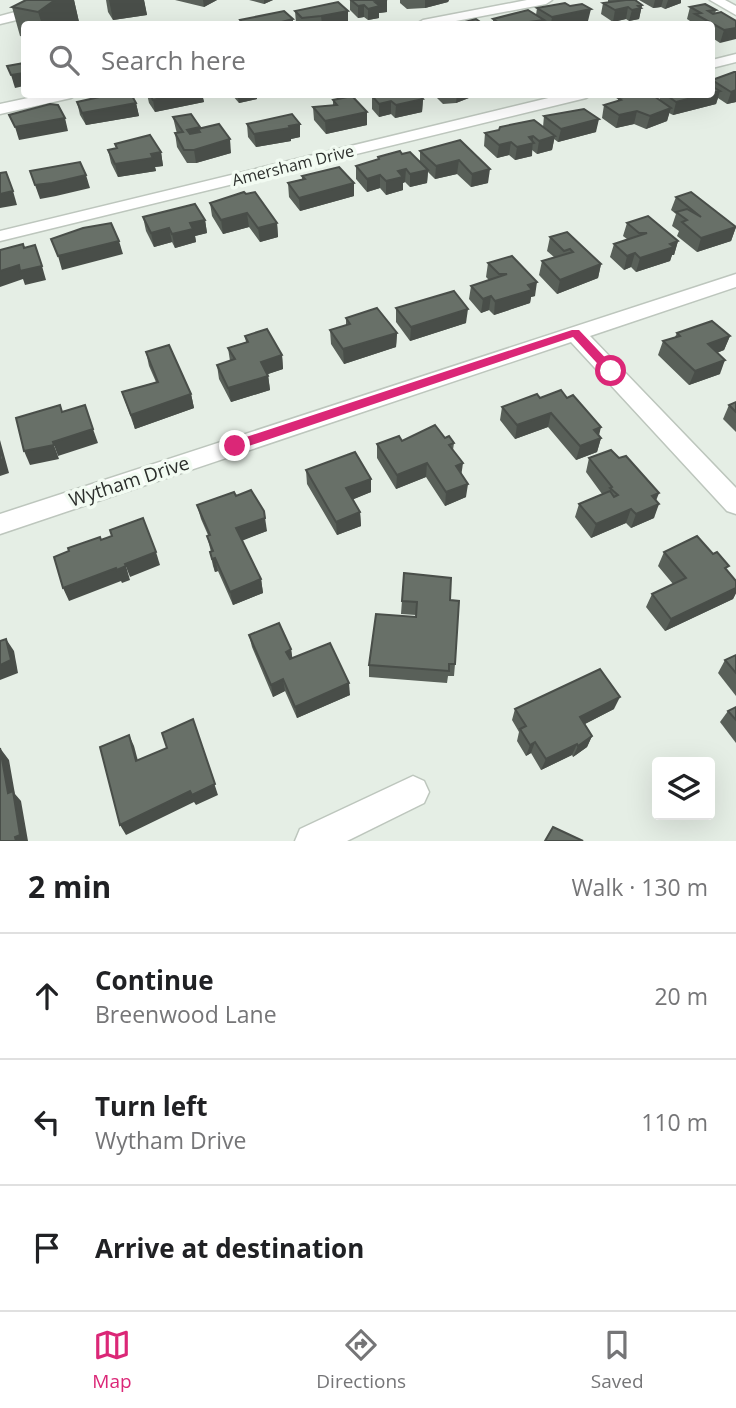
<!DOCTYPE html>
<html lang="en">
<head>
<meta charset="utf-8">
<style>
	:root { --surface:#fff; --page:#f6f6f6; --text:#202124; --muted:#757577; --line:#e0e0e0; --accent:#db2777 }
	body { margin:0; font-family:"Open Sans",sans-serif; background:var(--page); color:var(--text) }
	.controls { position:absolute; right:21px; bottom:21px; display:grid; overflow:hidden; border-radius:7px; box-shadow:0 7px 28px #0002 }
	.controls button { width:63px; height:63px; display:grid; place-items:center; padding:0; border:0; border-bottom:2px solid var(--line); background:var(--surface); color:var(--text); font:35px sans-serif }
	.stop { position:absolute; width:21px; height:21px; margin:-16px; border:5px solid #db2777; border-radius:50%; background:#fff }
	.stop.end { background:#db2777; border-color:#fff; box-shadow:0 2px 7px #0008 }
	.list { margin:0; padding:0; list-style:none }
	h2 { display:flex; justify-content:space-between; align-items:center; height:91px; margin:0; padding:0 28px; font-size:30px }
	h2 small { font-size:23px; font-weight:400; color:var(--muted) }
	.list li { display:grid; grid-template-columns:46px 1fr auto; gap:21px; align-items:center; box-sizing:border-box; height:126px; padding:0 28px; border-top:2px solid var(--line) }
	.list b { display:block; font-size:26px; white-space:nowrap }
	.list p { margin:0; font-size:23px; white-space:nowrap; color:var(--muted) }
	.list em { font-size:23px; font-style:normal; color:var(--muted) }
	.icon { flex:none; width:38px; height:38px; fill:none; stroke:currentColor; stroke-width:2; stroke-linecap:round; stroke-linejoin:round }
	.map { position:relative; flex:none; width:736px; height:841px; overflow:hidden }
	.search { position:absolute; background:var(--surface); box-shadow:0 7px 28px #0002; left:21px; right:21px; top:21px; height:77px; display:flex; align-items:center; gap:18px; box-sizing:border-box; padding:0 24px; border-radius:7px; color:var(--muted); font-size:26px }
	.sheet { height:469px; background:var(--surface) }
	nav { display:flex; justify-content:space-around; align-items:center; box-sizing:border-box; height:98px; border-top:2px solid var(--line); background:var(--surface); font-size:19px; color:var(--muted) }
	nav a { display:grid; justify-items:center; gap:4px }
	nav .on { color:var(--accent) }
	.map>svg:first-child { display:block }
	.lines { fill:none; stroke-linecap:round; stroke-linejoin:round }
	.minor-casing { stroke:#bdc6bd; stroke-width:3 }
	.minor { fill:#fff; fill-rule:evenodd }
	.wall { fill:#596059 }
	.shaded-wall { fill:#494e49 }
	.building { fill:#687068; stroke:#494e49; stroke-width:2 }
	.route { fill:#db2777 }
	.labels { text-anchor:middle; stroke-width:7; stroke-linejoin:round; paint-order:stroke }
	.far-street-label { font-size:16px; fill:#2c2f2c; stroke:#f2fbf2 }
	.street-label { font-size:19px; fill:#2c2f2c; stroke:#f2fbf2 }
</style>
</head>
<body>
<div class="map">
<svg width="736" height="841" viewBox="0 0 736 841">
	<rect width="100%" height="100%" fill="#e5eee5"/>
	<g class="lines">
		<!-- minor casing -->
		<g class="minor-casing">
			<g id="minor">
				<polygon points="39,0 54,0 25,18 0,24 0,16 15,12"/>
				<polygon points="527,0 552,0 546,4 440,24 416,24 423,20"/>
				<polygon points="710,0 725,0 736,6 736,15"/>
				<polygon points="736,54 736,62 712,68 712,60"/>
				<polygon points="47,94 78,94 71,98 0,114 0,104"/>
				<polygon points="565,94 593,94 586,98 0,241 0,231"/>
				<polygon points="736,274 736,287 590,336 736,488 736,514 727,511 571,342 0,534 0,514"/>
				<polygon points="413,776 424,781 429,792 424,803 347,841 295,841 300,829"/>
			</g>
		</g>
		<!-- minor -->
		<use href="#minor" class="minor"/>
	</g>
	<!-- wall -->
	<g class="wall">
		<polygon points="26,0 74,0 79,22 72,24 24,24 24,37 20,36 12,7"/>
		<polygon points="106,0 144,0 147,15 113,20 108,12"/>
		<polygon points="175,0 217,0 204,7"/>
		<polygon points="249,0 273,0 264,4"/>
		<polygon points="350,0 387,0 387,12 379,13 379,18 368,20 364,17 358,18 350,10"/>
		<polygon points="400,0 449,0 448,2 425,8 407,9 400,3"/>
		<polygon points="608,0 635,0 642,5 639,19 629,21 626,19 613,22 601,14 603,3 608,2"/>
		<polygon points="639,0 681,0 681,3 665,9 661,7 653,8"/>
		<polygon points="690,7 716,10 715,14 736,21 720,43 711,37 711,24 693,24 693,23 687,19"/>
		<polygon points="537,8 588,21 571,24 493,24 493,19 536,15"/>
		<polygon points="295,11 348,11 348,23 340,24 298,24 296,23"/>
		<polygon points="734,72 736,102 727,104 718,98 716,104 673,115 669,113 667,121 646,129 634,124 616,128 602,118 604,105 618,101 618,98 659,100 661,94 711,94 712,80"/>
		<polygon points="147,94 202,94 204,102 155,112 149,103"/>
		<polygon points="217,94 257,94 257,99 239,103 232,95 219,98"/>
		<polygon points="433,94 479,94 456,103 443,104"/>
		<polygon points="372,96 423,99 422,112 395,118 391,114 379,117 372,109"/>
		<polygon points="333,100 367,112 367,125 326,134 314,120 313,107 333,105"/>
		<polygon points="77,102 136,103 139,116 86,125 80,115"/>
		<polygon points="544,116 596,132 558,142 554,139 552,150 537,154 532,150 532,156 515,160 509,155 497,158 484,146 485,133 543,127"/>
		<polygon points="173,117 200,129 231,153 196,163 187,163 177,147 175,133 177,133 176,130"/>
		<polygon points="247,124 300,124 300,137 291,139 291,141 256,147 248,137"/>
		<polygon points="460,140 488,183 471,187 457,174 435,179 428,172 427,183 410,187 405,182 403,183 403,190 386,195 380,188 367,192 356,179 356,166 378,159 378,157 402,154 420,161 420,151"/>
		<polygon points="115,144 161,152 163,166 155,167 156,171 118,177 111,163 108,150 116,148"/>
		<polygon points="302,176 354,183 354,196 300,211 289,197 288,183 302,179"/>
		<polygon points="246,194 277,223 278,237 260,242 249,227 223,234 212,216 210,203"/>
		<polygon points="676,197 736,227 731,241 697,252 677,236 679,231 672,226 676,214 671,210"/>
		<polygon points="143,217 205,220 207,233 195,236 196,242 175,248 172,242 154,247 146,231"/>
		<polygon points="627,223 678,241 674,255 672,255 670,261 636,272 631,267 624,270 610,257 614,244 627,239 623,236"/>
		<polygon points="550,237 601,264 598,278 557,294 539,275 542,261 554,257 547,251"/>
		<polygon points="488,263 535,296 531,297 530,303 494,315 489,310 481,313 469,299 471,286 489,280 486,277"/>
		<polygon points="396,308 466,323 410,341 396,322"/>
		<polygon points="346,318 397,333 396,347 344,364 331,344 330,330 346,325"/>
		<polygon points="677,333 730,336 724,350 717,353 720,374 689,385 658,355 663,341 675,337"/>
		<polygon points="245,336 282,355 283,369 268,374 270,390 231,402 219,379 217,365 230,361 228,348 246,342"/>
		<polygon points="146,352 191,394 194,408 135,429 122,392 156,382 149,366"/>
		<polygon points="540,398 599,435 601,438 597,452 576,460 548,427 515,439 500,420 502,407"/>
		<polygon points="736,402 736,432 723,419 729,405"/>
		<polygon points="445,438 454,443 453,450 461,474 466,497 445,506 426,477 396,489 377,458 377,444"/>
		<polygon points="589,458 656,501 654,518 631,528 626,523 591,538 575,517 579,504 602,494 586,472"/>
		<polygon points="306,470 371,492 353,499 360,512 361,526 337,535 307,484"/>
		<polygon points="236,496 267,531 242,540 261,579 263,593 233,605 218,571 215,572 213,566 210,552 211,552 207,536 208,535 201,519 197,505"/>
		<polygon points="664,552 727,570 736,581 736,593 733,599 665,631 646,607 652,594 673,584 658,566"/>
		<polygon points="404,573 450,600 455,664 454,676 448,676 447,683 369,677 369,665 416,617 416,615 401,614"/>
		<polygon points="249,635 291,649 292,658 350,695 297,718 285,691 273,697 252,647"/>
		<polygon points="736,655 736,696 718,673 725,660"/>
		<polygon points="736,707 736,743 720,722 728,711"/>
		<polygon points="515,709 614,709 585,724 592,736 587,747 573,757 572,755 541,770 531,753 526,756 517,741 519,732 512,720"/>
	</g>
	<!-- shaded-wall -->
	<g class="shaded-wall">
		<polygon points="55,0 74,0 79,22 72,24 42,24 38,12"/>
		<polygon points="109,0 144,0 147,15 113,20"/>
		<polygon points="203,0 217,0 204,7"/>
		<polygon points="264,0 273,0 264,4"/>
		<polygon points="387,0 387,12 379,13 379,18 368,20 368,9 375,2"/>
		<polygon points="425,0 449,0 448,2 425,8"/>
		<polygon points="655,0 663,0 661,7 653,8"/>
		<polygon points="668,0 681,0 681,3 665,9"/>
		<polygon points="364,5 364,17 358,18 358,6"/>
		<polygon points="642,5 639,19 629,21 632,10 638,6"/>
		<polygon points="628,7 626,19 613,22 615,10"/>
		<polygon points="591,9 588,21 571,24 551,24 552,17"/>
		<polygon points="348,11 348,23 340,24 322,24 321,16"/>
		<polygon points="293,19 293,24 274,24"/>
		<polygon points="544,20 543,24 514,24"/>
		<polygon points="736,28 736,39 720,43 724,30"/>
		<polygon points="24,73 24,86 15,88 11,75"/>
		<polygon points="736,90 736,102 727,104 731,92"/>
		<polygon points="720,91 716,104 673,115 676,102 707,94 711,94 711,93"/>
		<polygon points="177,94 202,94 204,102 155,112 153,100"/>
		<polygon points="219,94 232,94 232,95 219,98"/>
		<polygon points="237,94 257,94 257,99 239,103"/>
		<polygon points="457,94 479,94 456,103"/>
		<polygon points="423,99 422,112 395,118 396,105"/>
		<polygon points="391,101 391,114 379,117 379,104"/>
		<polygon points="136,103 139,116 86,125 82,113"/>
		<polygon points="671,108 667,121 646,129 650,116"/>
		<polygon points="637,111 634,124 616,128 619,115"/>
		<polygon points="367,112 367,125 326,134 325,121"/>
		<polygon points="65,118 68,131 19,140 15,127"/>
		<polygon points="599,119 596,132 558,142 561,129"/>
		<polygon points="300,124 300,137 291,139 291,141 256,147 254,134"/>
		<polygon points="200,127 202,140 200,132 198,129 200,140 189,143 187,130"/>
		<polygon points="533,136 532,156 515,160 517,147 529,137"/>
		<polygon points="555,136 552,150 537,154 539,141"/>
		<polygon points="230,139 231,153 196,163 194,150"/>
		<polygon points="511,142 509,155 497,158 499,145"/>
		<polygon points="161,152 163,166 155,167 156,171 118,177 115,164"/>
		<polygon points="459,160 457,174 435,179 436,166"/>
		<polygon points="406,169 405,182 403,183 403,190 386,195 386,181 398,171"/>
		<polygon points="490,169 488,183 471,187 472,174"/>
		<polygon points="428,170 427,183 410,187 410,174"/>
		<polygon points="86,175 90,188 56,196 40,199 35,185"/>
		<polygon points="380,175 380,188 367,192 367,179"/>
		<polygon points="354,183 354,196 300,211 299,198"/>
		<polygon points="13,191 17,205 0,208 0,194"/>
		<polygon points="247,213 249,227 223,234 221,220"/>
		<polygon points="205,220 207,233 195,236 196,242 175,248 172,234 190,223"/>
		<polygon points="277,223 278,237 260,242 258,228"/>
		<polygon points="736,227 731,241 697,252 701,238"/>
		<polygon points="169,228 172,242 154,247 151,233"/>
		<polygon points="119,241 123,254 62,270 58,256"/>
		<polygon points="678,241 674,255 672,255 670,261 636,272 640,258 670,244"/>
		<polygon points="635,253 631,267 624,270 627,256"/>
		<polygon points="601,264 598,278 557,294 560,280"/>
		<polygon points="19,265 42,266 46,280 25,285 23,279 0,287 0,271"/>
		<polygon points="537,282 535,296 531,297 530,303 494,315 495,301 528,285"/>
		<polygon points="491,296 489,310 481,313 483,299"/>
		<polygon points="468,309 466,323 410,341 411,327"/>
		<polygon points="397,333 396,347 344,364 343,349"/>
		<polygon points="730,336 724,350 703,358 708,344"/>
		<polygon points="282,355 283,369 262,376 261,362"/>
		<polygon points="725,360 720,374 689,385 695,371"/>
		<polygon points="268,376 270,390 231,402 228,388"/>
		<polygon points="191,394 194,408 135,429 131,415"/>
		<polygon points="551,413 548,427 515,439 517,425"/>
		<polygon points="601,427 598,440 601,438 597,452 576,460 580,446 594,430"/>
		<polygon points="93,429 98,443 58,456 53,442"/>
		<polygon points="0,440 9,473 0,476"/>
		<polygon points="54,445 59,459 30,465 24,451"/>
		<polygon points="427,463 426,477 396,489 397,475"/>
		<polygon points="463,463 461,477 456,466"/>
		<polygon points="371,479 371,492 347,502 346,488"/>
		<polygon points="468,484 466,497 445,506 446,492"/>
		<polygon points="659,493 654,506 652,496"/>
		<polygon points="659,504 654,518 631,528 636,514"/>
		<polygon points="631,509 626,523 591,538 596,524"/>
		<polygon points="264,511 267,531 239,542 236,528"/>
		<polygon points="360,512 361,526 337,535 336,522"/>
		<polygon points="156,552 160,565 130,577 125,564"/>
		<polygon points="215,558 218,571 215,572 212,559"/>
		<polygon points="126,566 130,580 122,583 121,581 69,601 63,588 116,568"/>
		<polygon points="261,579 263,593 233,605 230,592"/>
		<polygon points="736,588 736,593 733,599 665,631 671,619"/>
		<polygon points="6,639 14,651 18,673 0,680 0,665"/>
		<polygon points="291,649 293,662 288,664 286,652"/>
		<polygon points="283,679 285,691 273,697 271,685"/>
		<polygon points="349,683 350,695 297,718 295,707"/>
		<polygon points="620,697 614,709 575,729 580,717"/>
		<polygon points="193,719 218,795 196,805 194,802 126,835 120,825"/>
		<polygon points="129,735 134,746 141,772 136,761"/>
		<polygon points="592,736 587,747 573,757 578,746"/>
		<polygon points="535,742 531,753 526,756 530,745"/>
		<polygon points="577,744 572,755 541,770 546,759"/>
		<polygon points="0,748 9,760 15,794 21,801 28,841 16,841"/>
	</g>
	<!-- building -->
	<g class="building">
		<polygon points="26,0 55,0 38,12 12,7"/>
		<polygon points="351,0 387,0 375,2 380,6 368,9 364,5 358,6"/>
		<polygon points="626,0 635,0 642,5 638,6 641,8 632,10 628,7 615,10 603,3"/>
		<polygon points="338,2 348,11 321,16 302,18 295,11"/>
		<polygon points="565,3 570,6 582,4 591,9 552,17 537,8"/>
		<polygon points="705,4 716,10 708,11 713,14 721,12 736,21 736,28 724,30 695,14 701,13 690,7"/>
		<polygon points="528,10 544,20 514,24 501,24 493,19"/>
		<polygon points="284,11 293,19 274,24 243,24 240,20"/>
		<polygon points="476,19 483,24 457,24"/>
		<polygon points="24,63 24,73 11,75 7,66"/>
		<polygon points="734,72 736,72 736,90 731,92 712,80"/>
		<polygon points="711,86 720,91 711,93"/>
		<polygon points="113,94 131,94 136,103 82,113 77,102"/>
		<polygon points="149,94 177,94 153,100"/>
		<polygon points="378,94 418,94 423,99 396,105 391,101 379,104 372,96"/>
		<polygon points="640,94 651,94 671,108 650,116 637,111 619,115 604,105 621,100 618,98"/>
		<polygon points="665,94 707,94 676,102"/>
		<polygon points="352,96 367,112 325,121 313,107 337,105 333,100"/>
		<polygon points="50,104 58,105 65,118 15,127 9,115"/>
		<polygon points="584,109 599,119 561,129 544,116"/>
		<polygon points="191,114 200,127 187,130 190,134 200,132 198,129 219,124 230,139 194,150 184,150 175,133 183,132 173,117"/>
		<polygon points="292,114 300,124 289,126 290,128 254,134 247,124"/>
		<polygon points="534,120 555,136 539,141 533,136 529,137 534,143 517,147 511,142 499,145 485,133 499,130 500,127"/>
		<polygon points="150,135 161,152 151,154 153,158 115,164 108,150 117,148 115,144"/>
		<polygon points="460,140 490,169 472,174 459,160 436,166 420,151"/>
		<polygon points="400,151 402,154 410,152 428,170 410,174 406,169 398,171 403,177 386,181 380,175 367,179 356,166 379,159 378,157"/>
		<polygon points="80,162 86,175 52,183 35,185 30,171"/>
		<polygon points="339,167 354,183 299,198 288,183 305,179 302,176"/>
		<polygon points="6,172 13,191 0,194 0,173"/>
		<polygon points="244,192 246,194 255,192 277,223 258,228 247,213 221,220 210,203"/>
		<polygon points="691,192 736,227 701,238 682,222 687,220 676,212 687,209 701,217 676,197"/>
		<polygon points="195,204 205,220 190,223 193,229 172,234 169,228 151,233 143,217"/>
		<polygon points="648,216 678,241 670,244 674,247 640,258 635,253 627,256 614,244 647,233 639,233 627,223"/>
		<polygon points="111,223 119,241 58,256 51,239 83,228"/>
		<polygon points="567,232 601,264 560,280 542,261 573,252 570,249 564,251 550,237"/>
		<polygon points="23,244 24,248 35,245 42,266 20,271 19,265 0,271 0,250"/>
		<polygon points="512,256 537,282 528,285 532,290 495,301 491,296 483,299 471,286 507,274 499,274 488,263"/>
		<polygon points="454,291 468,309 411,327 396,308"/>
		<polygon points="377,308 397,333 343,349 330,330 350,324 346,318"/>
		<polygon points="712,321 730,336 708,344 725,360 695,371 663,341 680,336 677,333"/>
		<polygon points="267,329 282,355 261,362 268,376 228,388 217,365 235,359 228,348 248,342 245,336"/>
		<polygon points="169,345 191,394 131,415 122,392 158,382 146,352"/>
		<polygon points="561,390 567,398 573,395 601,427 594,430 601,438 580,446 551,413 517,425 502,407 537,394 540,398"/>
		<polygon points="736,402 736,412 729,405"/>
		<polygon points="60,405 62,412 85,405 93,429 53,442 54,445 24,451 16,418"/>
		<polygon points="435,425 445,438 449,436 454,443 449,445 463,463 456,466 468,484 446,492 427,463 397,475 377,444 399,436 402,441"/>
		<polygon points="0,448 3,459 0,460"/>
		<polygon points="611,450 619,458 626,456 659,493 652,496 659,504 636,514 631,509 596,524 579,504 610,491 614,497 618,495 610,488 612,487 589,458"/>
		<polygon points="355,452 371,479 346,488 360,512 336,522 306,470"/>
		<polygon points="251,490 264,511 265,518 236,528 261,579 230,592 215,558 212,559 210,552 213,551 207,536 210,535 197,505 234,492 236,496"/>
		<polygon points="143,518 156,552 125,564 126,566 117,570 116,568 63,588 54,557 69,551 68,548 100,537 101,540 112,536 110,530"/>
		<polygon points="697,536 713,554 717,552 729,566 725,568 736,581 736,588 671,619 652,594 686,578 664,552"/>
		<polygon points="404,573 451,578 450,600 459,601 455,664 449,664 449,671 369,665 376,614 416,617 417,602 402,601"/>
		<polygon points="279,623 291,649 286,652 290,659 330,643 349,683 295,707 283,679 271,685 249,635"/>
		<polygon points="6,639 11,660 0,665 0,641"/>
		<polygon points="736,655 736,673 725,660"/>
		<polygon points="600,669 620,697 580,717 592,736 578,746 577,744 546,759 535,742 530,745 520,729 526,726 515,709"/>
		<polygon points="736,707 736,720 728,711"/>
		<polygon points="193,719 215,784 192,795 190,791 120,825 100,747 129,735 136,761 167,748 162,733"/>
		<polygon points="0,748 8,793 13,791 20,835 15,837 16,841 0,841"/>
		<polygon points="553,827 583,841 545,841"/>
	</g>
	<!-- route -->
	<polygon class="route" points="572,330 579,330 615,368 615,374 607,374 573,337 240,449 235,450 230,446 231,442"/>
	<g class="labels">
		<!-- far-street labels -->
		<g class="far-street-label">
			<text transform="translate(293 165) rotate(-14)" y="6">Amersham Drive</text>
		</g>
		<!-- street labels -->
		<g class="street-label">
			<text transform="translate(129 481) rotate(-18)" y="7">Wytham Drive</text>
		</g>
	</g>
</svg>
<div class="controls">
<button><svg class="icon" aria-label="layers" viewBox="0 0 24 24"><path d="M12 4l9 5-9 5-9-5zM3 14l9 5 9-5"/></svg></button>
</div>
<div class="stop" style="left:611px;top:371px"></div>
<div class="stop end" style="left:235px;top:446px"></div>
<div class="search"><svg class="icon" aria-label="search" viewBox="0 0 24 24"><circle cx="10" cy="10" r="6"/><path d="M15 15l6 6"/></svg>Search here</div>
</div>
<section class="sheet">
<h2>2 min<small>Walk · 130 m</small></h2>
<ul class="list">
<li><svg class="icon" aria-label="ahead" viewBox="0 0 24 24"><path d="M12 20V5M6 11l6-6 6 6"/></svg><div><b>Continue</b><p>Breenwood Lane</p></div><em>20 m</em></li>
<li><svg class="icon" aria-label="left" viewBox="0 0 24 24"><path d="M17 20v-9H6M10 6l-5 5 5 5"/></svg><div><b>Turn left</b><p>Wytham Drive</p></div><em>110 m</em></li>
<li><svg class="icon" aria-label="arrive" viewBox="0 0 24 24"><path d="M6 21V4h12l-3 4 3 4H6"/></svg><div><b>Arrive at destination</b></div></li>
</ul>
</section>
<nav>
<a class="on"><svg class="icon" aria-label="map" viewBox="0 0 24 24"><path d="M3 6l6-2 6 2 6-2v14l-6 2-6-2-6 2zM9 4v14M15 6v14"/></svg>Map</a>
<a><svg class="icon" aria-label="directions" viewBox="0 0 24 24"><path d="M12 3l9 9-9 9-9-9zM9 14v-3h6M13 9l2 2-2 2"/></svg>Directions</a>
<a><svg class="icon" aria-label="saved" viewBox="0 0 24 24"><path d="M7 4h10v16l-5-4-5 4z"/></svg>Saved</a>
</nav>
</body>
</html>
